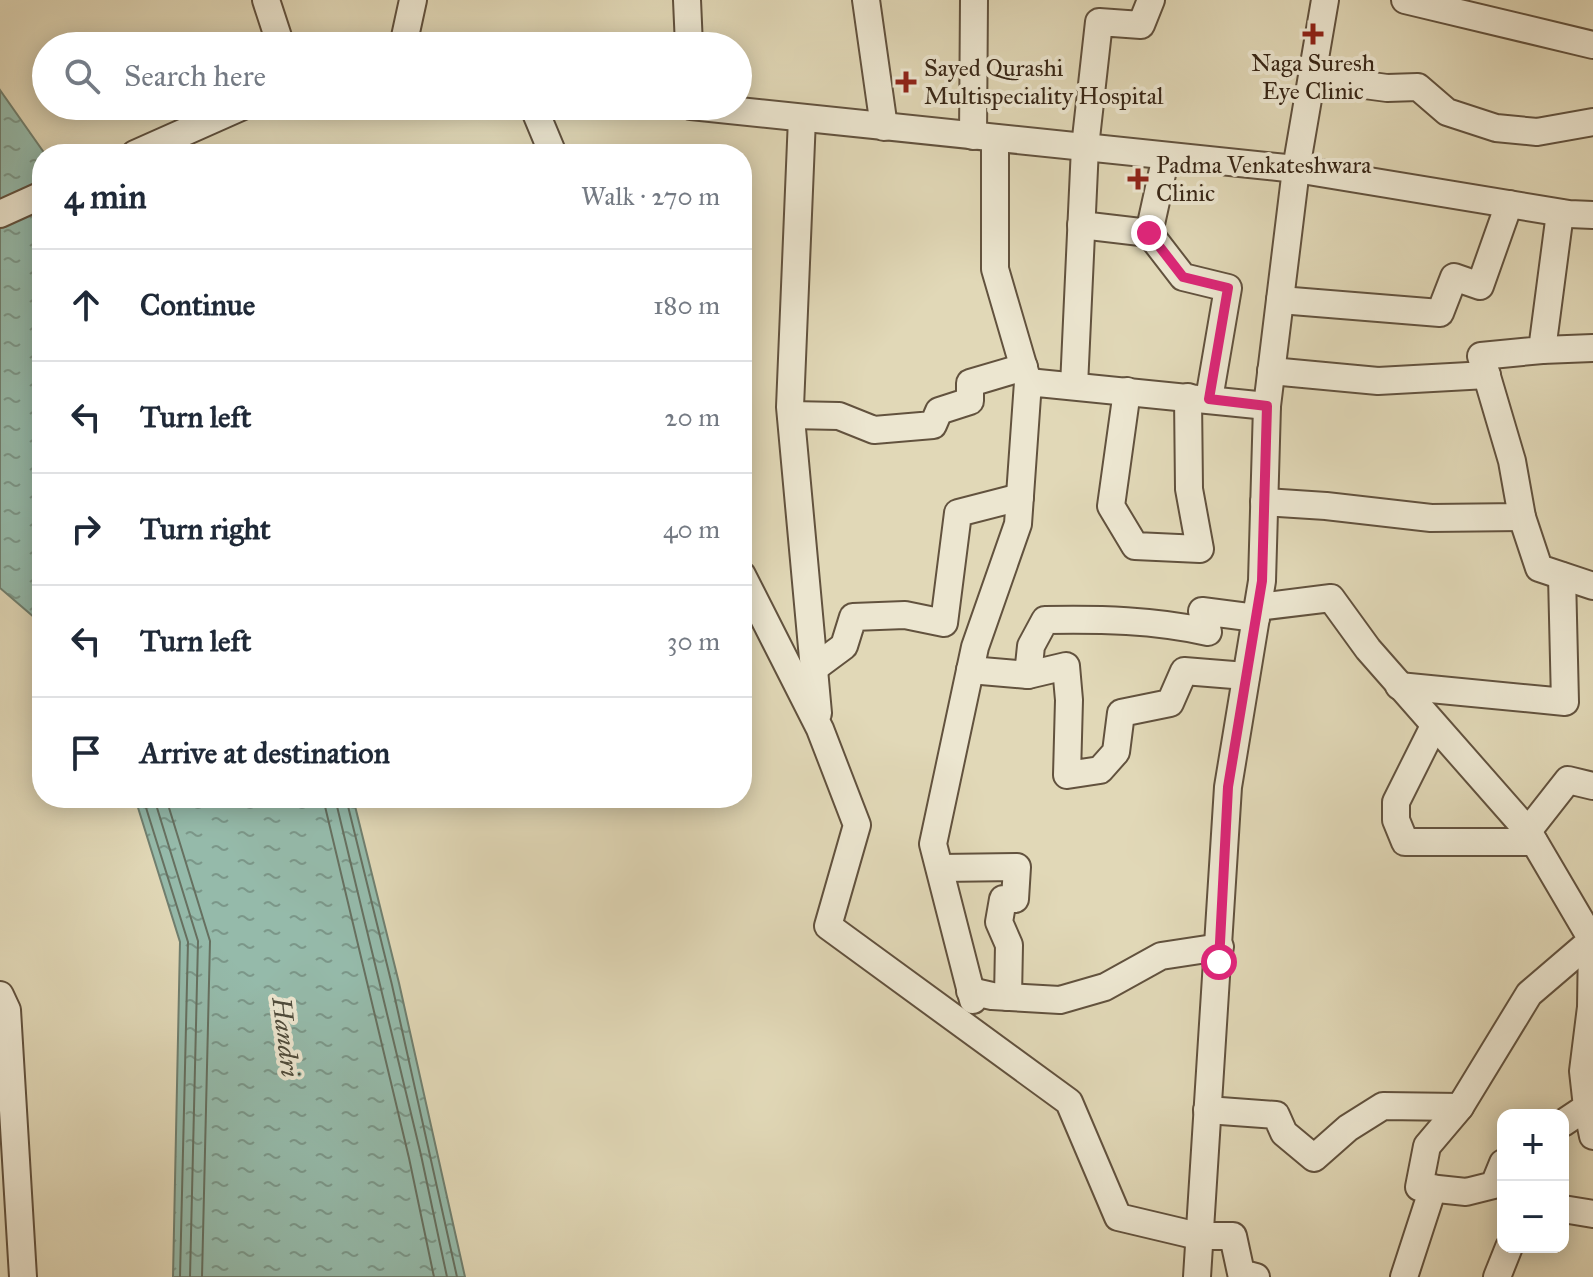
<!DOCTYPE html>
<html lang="en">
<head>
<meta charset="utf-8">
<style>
	:root { --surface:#fff; --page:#f6f6f7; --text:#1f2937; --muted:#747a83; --line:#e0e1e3 }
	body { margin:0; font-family:"IM FELL Great Primer",serif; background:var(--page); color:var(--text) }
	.controls { position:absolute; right:24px; bottom:24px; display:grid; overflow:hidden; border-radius:16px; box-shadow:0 4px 20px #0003 }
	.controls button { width:72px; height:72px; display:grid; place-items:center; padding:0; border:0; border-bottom:2px solid var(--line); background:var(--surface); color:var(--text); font:40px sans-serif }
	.stop { position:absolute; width:24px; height:24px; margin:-18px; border:6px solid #db2777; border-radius:50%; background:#fff }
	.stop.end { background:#db2777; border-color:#fff; box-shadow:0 2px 8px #0008 }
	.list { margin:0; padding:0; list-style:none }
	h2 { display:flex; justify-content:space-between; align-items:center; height:104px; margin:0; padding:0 32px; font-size:34px }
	h2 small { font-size:26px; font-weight:400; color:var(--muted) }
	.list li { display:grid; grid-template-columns:52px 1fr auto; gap:24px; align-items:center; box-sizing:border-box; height:112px; padding:0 32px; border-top:2px solid var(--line) }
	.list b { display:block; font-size:30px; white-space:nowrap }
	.list em { font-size:26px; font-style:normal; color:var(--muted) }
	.icon { flex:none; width:44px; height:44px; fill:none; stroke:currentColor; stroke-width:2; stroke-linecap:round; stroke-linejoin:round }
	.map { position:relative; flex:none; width:1593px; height:1277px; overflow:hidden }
	.search { position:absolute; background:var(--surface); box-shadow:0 4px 20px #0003; left:32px; top:32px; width:720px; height:88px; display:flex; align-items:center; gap:20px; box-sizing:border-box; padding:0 28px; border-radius:44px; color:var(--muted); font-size:30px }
	.panel { position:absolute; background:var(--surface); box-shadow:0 4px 20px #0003; left:32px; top:144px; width:720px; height:664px; border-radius:32px }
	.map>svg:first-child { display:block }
	.water { fill:url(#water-ripples); stroke:#707f6f; stroke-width:2 }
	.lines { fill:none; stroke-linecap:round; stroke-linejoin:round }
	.shore { stroke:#667060; stroke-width:2 }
	.minor-casing { stroke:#62523e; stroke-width:30 }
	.minor { stroke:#ece6d0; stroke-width:26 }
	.route { stroke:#db2777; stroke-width:10 }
	.poi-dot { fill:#8f2418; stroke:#ece6d0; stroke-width:3 }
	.labels { text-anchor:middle; stroke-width:8; stroke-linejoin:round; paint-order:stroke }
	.poi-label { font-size:24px; fill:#382616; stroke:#ece6d0; text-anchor:start }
	.water-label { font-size:26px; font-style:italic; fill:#4f4b3b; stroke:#ece6d0 }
</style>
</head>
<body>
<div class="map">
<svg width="1593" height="1277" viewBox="0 0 1593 1277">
	<defs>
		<pattern id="water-ripples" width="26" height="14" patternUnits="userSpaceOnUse" patternTransform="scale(2)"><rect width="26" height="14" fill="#95baaa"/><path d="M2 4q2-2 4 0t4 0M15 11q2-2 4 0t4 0" fill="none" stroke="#7b9789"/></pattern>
	</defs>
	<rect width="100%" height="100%" fill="#e1d8b7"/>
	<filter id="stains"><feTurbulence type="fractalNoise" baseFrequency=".0025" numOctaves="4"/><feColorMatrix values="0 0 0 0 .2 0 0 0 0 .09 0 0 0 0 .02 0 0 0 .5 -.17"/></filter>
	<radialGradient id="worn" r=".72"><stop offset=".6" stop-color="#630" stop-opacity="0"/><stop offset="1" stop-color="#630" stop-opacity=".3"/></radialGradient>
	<!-- water -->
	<g class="water">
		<polygon points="0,90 45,154 42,154 42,624 0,588"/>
		<polygon points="135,798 353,798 399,983 465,1277 173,1277 180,942"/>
	</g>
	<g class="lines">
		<!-- shore -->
		<g class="shore">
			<polyline points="143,798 188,942 180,1277"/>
			<polyline points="154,798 198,941 190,1277"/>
			<polyline points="166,798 210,941 202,1277"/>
			<polyline points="323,798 409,1158 434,1277"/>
			<polyline points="335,798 421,1155 447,1277"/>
			<polyline points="346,798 392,985 457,1277"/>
		</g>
		<!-- minor casing -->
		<g class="minor-casing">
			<g id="minor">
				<polyline points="266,0 281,46"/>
				<polyline points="687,0 689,46"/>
				<polyline points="866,0 884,127"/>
				<polyline points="1405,0 1593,45"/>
				<polyline points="403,46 413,0"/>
				<polyline points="1312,78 1387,88 1418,87 1447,112 1496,128 1537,132 1593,122"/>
				<polyline points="533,106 553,154"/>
				<polyline points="691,106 1296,169 1569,214 1593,215"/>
				<polyline points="802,118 790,407 818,713"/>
				<polyline points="973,136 974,0"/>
				<polyline points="995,138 995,269 1028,382"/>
				<polyline points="135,154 243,106"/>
				<polyline points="0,214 42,195"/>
				<polyline points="1081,225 1149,233 1166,156"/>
				<polyline points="1149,233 1183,277 1228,288 1209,399"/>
				<polyline points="1280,300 1440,313 1454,277 1480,286 1509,204"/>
				<polyline points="1542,350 1593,348"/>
				<polyline points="1271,371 1378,381 1487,375"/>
				<polyline points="1074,386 1085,147 1099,22 1141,25 1151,0"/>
				<polyline points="1127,391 1111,506 1135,546 1200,549 1189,489 1188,397"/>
				<polyline points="791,415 839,416 874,430 933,425 939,411 970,401 970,383 1024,367"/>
				<polyline points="1264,502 1326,506 1431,518 1522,517 1512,461 1481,356 1542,350 1560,213"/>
				<polyline points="1522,517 1539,568 1593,586"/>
				<polyline points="742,575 820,729 857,825 828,926 1069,1102 1118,1217 1198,1236 1233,1236 1241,1273 1256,1277"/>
				<polyline points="1258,607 1331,598 1368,649 1528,831 1568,780 1593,786"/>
				<polyline points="813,669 844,646 853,617 905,615 944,623 958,513 1020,497"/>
				<path d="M970,670L1028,675L1031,646L1045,620C1101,619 1153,620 1208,632L1202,611L1256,618"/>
				<polyline points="1028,675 1066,666 1069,700 1067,775 1100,770 1116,752 1121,713 1170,703 1184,671 1246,676"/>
				<polyline points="1399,686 1565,702 1562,576"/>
				<polyline points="1434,726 1396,802 1396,820 1405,842 1534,842"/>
				<polyline points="940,868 1017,867 1015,899 1003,899 999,922 1009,945 1008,997"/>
				<polyline points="970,991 992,996 1060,1000 1105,987 1161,956 1220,947"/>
				<polyline points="0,995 7,1010 23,1277"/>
				<polyline points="973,1000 933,844 975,647 1018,524 1028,382 1267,406"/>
				<polyline points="1460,1107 1427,1146 1419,1187 1466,1192 1494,1185 1503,1163"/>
				<polyline points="1587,1107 1593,1136"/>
				<polyline points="1207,1110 1276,1115 1284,1133 1314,1158 1348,1128 1383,1106 1460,1107 1529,994 1592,940 1528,831"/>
				<polyline points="1563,1123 1587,1107 1583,1071 1591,1007 1592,940"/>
				<polyline points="1563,1209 1593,1214"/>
				<polyline points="1197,1277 1228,787 1262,581 1267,406 1296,169 1325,0"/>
				<polyline points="1404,1277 1433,1188"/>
				<polyline points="1497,1277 1509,1247"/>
			</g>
		</g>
		<!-- minor -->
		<use href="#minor" class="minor"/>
	</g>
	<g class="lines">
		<!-- route -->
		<polyline class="route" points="1149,233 1183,277 1228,288 1209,399 1267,406 1262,581 1228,787 1219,962"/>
	</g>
	<!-- markers -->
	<g class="poi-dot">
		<path d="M1309 22h8v8h8v8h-8v8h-8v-8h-8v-8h8z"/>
		<path d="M902 70h8v8h8v8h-8v8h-8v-8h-8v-8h8z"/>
		<path d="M1134 167h8v8h8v8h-8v8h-8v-8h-8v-8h8z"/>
	</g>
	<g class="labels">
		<!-- poi labels -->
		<g class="poi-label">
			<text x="1313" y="71" text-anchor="middle">Naga Suresh<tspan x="1313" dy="28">Eye Clinic</tspan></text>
			<text x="924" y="76">Sayed Qurashi<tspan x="924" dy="28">Multispeciality Hospital</tspan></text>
			<text x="1156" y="173">Padma Venkateshwara<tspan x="1156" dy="28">Clinic</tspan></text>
		</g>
		<!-- water labels -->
		<g class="water-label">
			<text transform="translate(286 1037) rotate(83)" y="9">Handri</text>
		</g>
	</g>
	<rect width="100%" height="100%" filter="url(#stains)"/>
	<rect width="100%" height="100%" fill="url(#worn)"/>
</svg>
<div class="controls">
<button>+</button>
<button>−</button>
</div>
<div class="stop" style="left:1219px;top:962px"></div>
<div class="stop end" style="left:1149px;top:233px"></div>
<div class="search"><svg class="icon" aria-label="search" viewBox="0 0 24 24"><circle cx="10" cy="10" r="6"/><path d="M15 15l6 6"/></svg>Search here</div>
<section class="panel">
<h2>4 min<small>Walk · 270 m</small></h2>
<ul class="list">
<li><svg class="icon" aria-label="ahead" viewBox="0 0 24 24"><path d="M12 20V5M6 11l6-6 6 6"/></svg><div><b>Continue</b></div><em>180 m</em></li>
<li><svg class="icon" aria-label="left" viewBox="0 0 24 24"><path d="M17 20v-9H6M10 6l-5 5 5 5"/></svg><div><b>Turn left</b></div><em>20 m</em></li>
<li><svg class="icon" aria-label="right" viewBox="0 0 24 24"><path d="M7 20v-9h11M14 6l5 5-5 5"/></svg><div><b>Turn right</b></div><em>40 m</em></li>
<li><svg class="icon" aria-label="left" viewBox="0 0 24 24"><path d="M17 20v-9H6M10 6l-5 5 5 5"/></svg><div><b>Turn left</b></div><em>30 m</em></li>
<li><svg class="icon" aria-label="arrive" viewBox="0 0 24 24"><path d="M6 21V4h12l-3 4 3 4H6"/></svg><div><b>Arrive at destination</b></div></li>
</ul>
</section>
</div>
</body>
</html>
